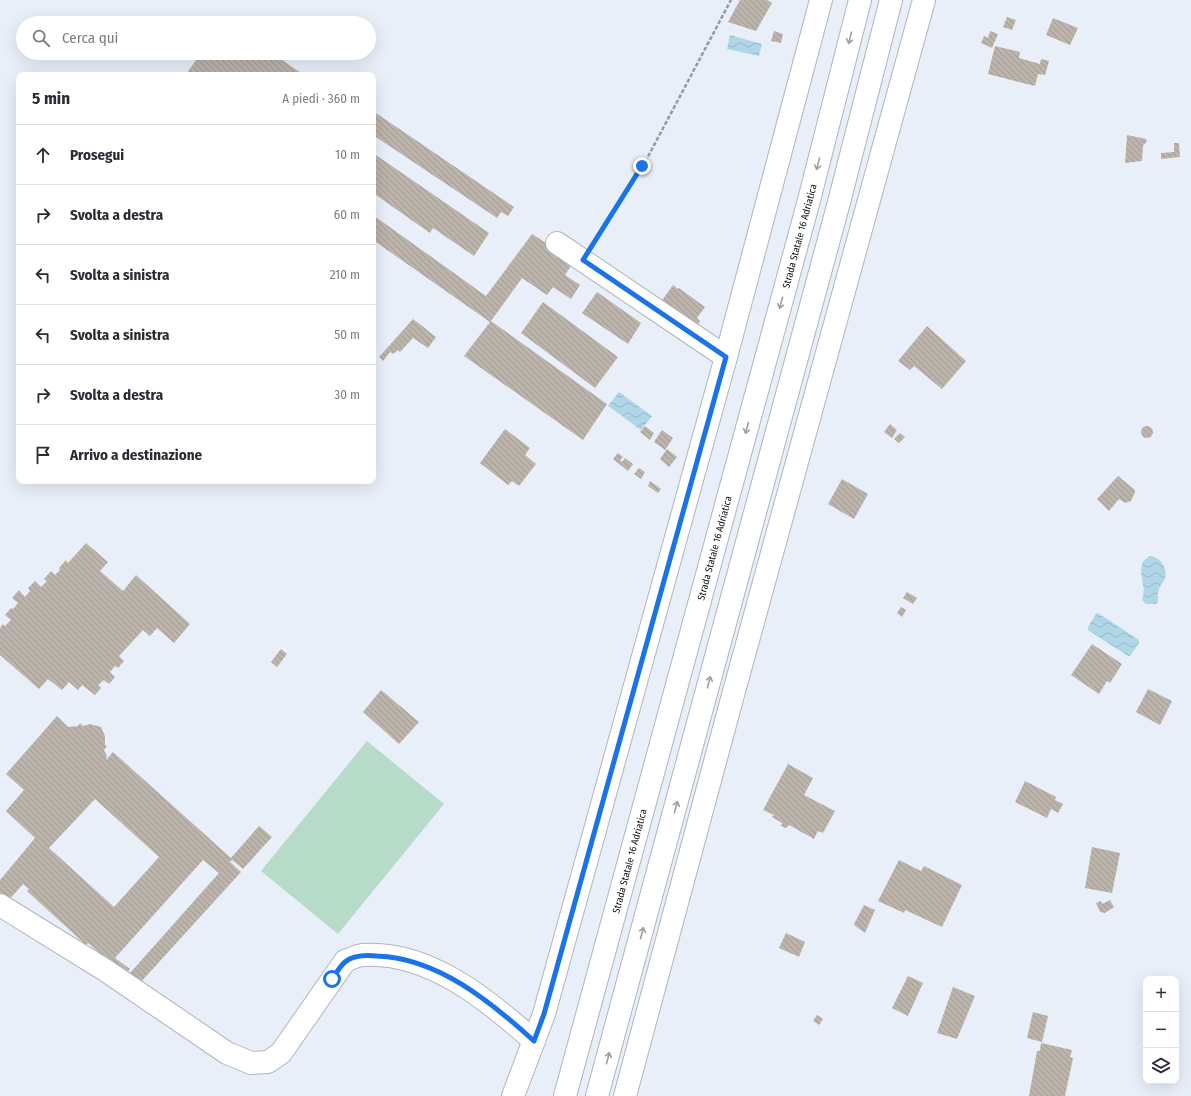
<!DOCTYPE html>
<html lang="it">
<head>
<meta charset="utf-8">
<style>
	:root { --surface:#fff; --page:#f7f7f7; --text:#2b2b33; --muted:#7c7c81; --line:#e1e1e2 }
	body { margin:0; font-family:"Fira Sans Condensed",sans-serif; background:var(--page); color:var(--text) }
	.controls { position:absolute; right:12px; bottom:12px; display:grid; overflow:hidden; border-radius:8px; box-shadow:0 4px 16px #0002 }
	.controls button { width:36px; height:36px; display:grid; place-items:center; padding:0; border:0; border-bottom:1px solid var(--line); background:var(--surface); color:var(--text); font:20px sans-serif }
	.stop { position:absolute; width:12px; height:12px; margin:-9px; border:3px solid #1a73e8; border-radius:50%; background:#fff }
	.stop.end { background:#1a73e8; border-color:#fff; box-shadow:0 1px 4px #0008 }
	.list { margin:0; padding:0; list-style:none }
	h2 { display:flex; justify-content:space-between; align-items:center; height:52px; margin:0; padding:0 16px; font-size:17px }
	h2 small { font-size:13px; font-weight:400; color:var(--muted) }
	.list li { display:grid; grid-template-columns:26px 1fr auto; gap:12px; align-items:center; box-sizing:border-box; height:60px; padding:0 16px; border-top:1px solid var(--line) }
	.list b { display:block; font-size:15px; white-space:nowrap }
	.list em { font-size:13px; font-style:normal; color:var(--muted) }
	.icon { flex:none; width:22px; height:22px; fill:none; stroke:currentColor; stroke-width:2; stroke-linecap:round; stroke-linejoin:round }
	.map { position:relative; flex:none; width:1191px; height:1096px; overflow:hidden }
	.search { position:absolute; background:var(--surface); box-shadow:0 4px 16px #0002; left:16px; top:16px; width:360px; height:44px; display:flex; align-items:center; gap:10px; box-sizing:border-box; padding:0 14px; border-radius:22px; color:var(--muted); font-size:15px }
	.panel { position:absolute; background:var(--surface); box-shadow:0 4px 16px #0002; left:16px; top:72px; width:360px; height:412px; border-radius:8px }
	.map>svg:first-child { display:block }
	.grass { fill:#b6dbc9 }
	.water { fill:url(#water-waves) }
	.building { fill:url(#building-back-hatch); fill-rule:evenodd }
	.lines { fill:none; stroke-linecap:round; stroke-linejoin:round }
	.minor-casing { stroke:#afb4be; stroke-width:24 }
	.highway-casing { stroke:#afb4be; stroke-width:24 }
	.path { stroke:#969aa2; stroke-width:2.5; stroke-dasharray:4 2; stroke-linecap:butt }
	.minor { stroke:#fff; stroke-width:22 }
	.highway { stroke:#fff; stroke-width:22 }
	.oneway { stroke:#9e9fa0 }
	.route { stroke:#1a73e8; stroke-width:5 }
	.labels { text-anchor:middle; stroke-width:3; stroke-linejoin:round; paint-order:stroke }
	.street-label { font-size:10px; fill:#0c0e11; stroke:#fff }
</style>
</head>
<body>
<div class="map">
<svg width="1191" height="1096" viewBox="0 0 1191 1096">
	<defs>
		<pattern id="water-waves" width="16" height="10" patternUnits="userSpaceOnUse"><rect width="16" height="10" fill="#afd6e7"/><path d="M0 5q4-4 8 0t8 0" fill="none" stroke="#95b6c5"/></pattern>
		<pattern id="building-back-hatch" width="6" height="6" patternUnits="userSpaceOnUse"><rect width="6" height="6" fill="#bcb4ab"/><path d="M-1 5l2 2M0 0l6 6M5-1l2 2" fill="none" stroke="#a09a92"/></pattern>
	</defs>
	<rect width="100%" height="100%" fill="#e9eff9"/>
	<!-- grass -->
	<polygon class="grass" points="367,741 444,804 338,934 261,871"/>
	<!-- water -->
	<g class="water">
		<polygon points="730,35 762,44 759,56 727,49"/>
		<polygon points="619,392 652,416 641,430 608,406"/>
		<path d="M1150,556C1160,557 1168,568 1165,578C1164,582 1160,585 1159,589C1157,593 1158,598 1158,602L1156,604H1146L1142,600C1148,586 1136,574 1144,560Z"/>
		<polygon points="1098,613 1139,640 1139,643 1130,656 1128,656 1088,630 1088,627 1096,614"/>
	</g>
	<!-- building -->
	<g class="building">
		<polygon points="740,0 767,0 772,3 756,31 728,22"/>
		<polygon points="1007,17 1016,20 1012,30 1003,27"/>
		<polygon points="1053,18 1078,28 1070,45 1046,35"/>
		<polygon points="774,31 783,34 781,43 771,41"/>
		<polygon points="990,31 998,34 992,48 981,43 984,36 988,38"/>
		<polygon points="995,46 1020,52 1019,58 1040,64 1041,59 1049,61 1045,75 1038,74 1035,86 988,74"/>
		<polygon points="201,53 272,53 304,75 189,75 187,73"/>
		<polygon points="373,111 514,207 508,216 501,212 497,218 373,135"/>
		<polygon points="1127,135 1146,139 1147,141 1143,146 1142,161 1125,163"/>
		<polygon points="1174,143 1179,143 1180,157 1161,159 1161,153 1174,152"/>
		<polygon points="373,153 489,233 474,256 433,228 430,233 373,193"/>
		<polygon points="373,215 486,296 532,234 574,261 565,275 580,285 571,299 553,287 547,295 522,278 491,321 607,404 583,440 464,356 490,322 373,240"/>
		<polygon points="673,285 678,289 679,288 705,307 697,318 700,321 694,331 658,306"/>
		<polygon points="597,292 641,323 628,344 582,313"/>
		<polygon points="543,302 618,357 595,388 521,333"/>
		<polygon points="413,319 436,337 428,348 413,338 400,352 398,350 393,354 390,352 383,361 379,357"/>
		<polygon points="927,326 966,361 942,389 914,366 910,370 898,361"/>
		<polygon points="890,424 897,430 892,438 884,432"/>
		<circle cx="1147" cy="432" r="6"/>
		<polygon points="645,426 654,433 650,440 640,432"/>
		<polygon points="505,429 530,448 525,455 536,464 519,486 512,481 508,485 480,463"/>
		<polygon points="662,430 673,438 665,450 654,442"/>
		<polygon points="900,433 905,437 899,443 894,439"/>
		<polygon points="667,449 677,457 669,467 660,459"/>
		<polygon points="618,453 623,457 620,460 622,462 625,458 633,464 628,471 613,459"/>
		<polygon points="639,468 645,472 641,479 634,474"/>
		<polygon points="1118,476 1135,490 1135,492 1131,501 1125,503 1119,499 1109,511 1097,499"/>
		<polygon points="842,479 868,494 854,519 828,504"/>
		<polygon points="650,481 661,489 658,493 648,486"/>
		<polygon points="86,543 108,562 100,571 123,591 136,575 190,624 174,643 157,628 150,636 143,630 119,656 124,661 118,668 115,666 110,672 115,677 109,684 104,680 98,685 101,688 95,695 82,685 78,690 69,682 62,690 48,679 39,689 0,655 0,628 3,624 5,626 11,620 5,615 11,608 13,609 18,603 12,598 19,590 25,597 30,591 28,588 35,581 41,587 47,581 44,579 51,571 55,575 60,570 59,568 66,560 68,563"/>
		<polygon points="907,592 917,598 913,604 903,598"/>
		<polygon points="901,607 906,610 902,617 897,613"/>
		<polygon points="1092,644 1122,664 1110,683 1107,681 1099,694 1071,675"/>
		<polygon points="281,649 287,654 277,667 271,662"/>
		<polygon points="1148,689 1172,701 1160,725 1136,712"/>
		<polygon points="381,690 419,722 399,744 363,712"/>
		<path d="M57,716L68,727L78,726L80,723L83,726L90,724L101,727L105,736V745L107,746L104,750L107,756L106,760L113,752L231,858L259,826L272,837L243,869L232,860L230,862L241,872L140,983L130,973L219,873L203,860L115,958L130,969L125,974L88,943L86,945L27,891L29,889L23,884L8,901L0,895V880L35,838L6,811L24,790L6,774ZM95,799L159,857L114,907L49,848Z"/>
		<polygon points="788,764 813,778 804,795 835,811 823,833 818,831 814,839 789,825 786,828 781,826 782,823 772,817 774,815 763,810"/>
		<polygon points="1025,781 1056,797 1055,800 1063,804 1058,813 1051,809 1047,818 1015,802"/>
		<polygon points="1092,847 1120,853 1112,893 1085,888"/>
		<polygon points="899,860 921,871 924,866 962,885 942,927 905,910 904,913 878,901"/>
		<polygon points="1110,900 1114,907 1105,913 1100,912 1096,903 1101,901 1102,904"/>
		<polygon points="864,905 875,910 865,933 854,925 854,924"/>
		<polygon points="786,933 805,942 799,957 779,948"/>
		<polygon points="908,976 923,983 908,1016 892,1008"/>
		<polygon points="953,987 975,996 957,1039 937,1033"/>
		<polygon points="1033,1012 1048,1016 1042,1042 1027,1038"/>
		<polygon points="817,1015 823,1019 819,1025 813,1021"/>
		<polygon points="1041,1043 1072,1050 1070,1057 1073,1058 1065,1096 1029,1096 1037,1051 1040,1051"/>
	</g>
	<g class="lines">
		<!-- minor casing -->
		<g class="minor-casing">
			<g id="minor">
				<polyline points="557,243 726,357"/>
				<path d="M0,905L105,970L227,1053L251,1063L268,1062L281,1053L345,961C350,959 356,956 362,955C428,950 488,1000 534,1041"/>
				<polyline points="513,1096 544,1014 726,357 821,0"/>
				<polyline points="625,1096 733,695 924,0"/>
			</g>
		</g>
		<!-- highway casing -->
		<g class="highway-casing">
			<g id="highway">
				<polyline points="565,1096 808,204 860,0"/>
				<polyline points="597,1096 838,206 891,0"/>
			</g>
		</g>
		<!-- path -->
		<polyline class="path" points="594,243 643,166 731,0"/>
		<!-- minor -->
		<use href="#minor" class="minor"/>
		<!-- highway -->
		<use href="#highway" class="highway"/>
	</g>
	<!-- one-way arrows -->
	<defs><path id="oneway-shaft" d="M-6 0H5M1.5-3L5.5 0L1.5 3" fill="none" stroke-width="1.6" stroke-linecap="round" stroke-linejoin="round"/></defs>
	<g class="oneway">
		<use href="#oneway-shaft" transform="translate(850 38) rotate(104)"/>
		<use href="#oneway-shaft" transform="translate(818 164) rotate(104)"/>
		<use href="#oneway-shaft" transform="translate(781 303) rotate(105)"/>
		<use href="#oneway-shaft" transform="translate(747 428) rotate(105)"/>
		<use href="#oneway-shaft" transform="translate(709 682) rotate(-75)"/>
		<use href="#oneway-shaft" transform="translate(676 807) rotate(-75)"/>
		<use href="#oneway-shaft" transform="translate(642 933) rotate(-75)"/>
		<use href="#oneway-shaft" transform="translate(608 1058) rotate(-75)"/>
	</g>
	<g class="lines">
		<!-- route -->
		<path class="route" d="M332,979C336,974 340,966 345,962C353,955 366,955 377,956C438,958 491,1002 534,1041L544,1014L726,357L583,260L642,166"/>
	</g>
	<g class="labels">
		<!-- street labels -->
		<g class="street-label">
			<text transform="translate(799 236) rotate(-75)" y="4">Strada Statale 16 Adriatica</text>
			<text transform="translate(714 548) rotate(-75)" y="4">Strada Statale 16 Adriatica</text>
			<text transform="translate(629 861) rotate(-75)" y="4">Strada Statale 16 Adriatica</text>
		</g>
	</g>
</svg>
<div class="controls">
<button>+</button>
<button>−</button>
<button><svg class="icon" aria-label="layers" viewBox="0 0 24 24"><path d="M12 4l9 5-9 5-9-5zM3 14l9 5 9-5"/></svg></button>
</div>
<div class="stop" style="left:332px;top:979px"></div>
<div class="stop end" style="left:642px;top:166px"></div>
<div class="search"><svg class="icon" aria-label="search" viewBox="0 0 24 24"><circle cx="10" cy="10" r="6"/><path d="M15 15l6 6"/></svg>Cerca qui</div>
<section class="panel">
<h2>5 min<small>A piedi · 360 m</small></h2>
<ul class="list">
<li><svg class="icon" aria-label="ahead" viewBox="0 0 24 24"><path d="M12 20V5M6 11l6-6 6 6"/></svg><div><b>Prosegui</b></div><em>10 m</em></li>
<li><svg class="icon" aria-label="right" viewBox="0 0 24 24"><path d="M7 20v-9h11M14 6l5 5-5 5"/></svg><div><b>Svolta a destra</b></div><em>60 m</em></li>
<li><svg class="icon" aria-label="left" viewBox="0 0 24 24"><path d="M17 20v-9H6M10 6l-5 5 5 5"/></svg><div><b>Svolta a sinistra</b></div><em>210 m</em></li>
<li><svg class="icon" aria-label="left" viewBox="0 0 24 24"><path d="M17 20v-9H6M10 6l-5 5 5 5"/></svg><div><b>Svolta a sinistra</b></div><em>50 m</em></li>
<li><svg class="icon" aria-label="right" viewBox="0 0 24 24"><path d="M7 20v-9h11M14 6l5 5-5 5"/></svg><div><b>Svolta a destra</b></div><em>30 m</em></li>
<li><svg class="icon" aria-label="arrive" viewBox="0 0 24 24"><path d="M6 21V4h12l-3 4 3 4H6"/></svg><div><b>Arrivo a destinazione</b></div></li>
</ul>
</section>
</div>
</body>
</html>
